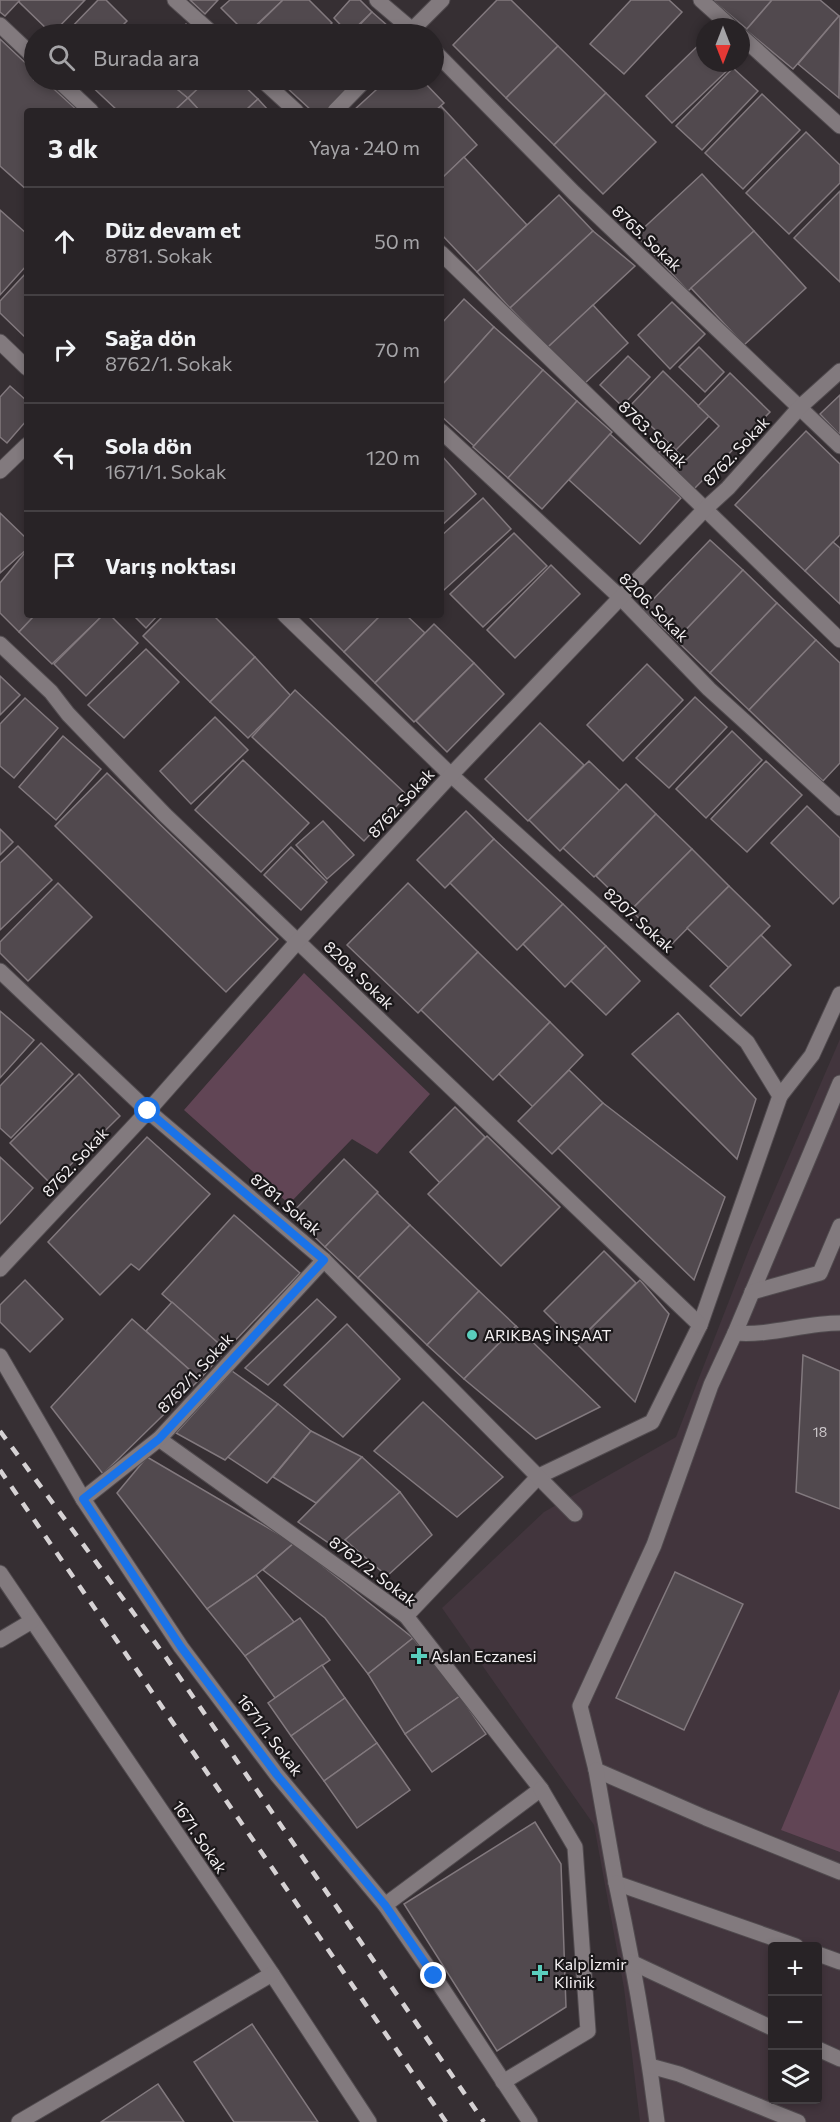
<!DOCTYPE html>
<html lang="tr">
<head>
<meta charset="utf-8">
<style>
	:root { --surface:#282326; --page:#342f32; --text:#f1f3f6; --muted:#a5a4a7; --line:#444043 }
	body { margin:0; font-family:Commissioner,sans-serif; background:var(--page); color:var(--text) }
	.controls { position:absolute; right:18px; bottom:18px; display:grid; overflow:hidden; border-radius:6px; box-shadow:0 3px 9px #0003 }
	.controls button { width:54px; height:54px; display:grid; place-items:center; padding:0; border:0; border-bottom:2px solid var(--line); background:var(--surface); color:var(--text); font:30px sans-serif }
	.compass { position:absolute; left:696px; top:18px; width:54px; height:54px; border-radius:50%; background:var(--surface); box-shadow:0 3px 9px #0003; rotate:180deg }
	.stop { position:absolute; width:18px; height:18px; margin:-14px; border:4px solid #1a73e8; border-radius:50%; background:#fff }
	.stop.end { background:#1a73e8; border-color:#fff; box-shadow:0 2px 6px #0008 }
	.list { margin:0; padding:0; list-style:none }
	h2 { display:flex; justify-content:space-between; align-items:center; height:78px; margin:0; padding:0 24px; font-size:26px }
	h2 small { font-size:20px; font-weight:400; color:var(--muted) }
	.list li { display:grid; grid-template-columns:39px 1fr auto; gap:18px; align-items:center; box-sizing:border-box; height:108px; padding:0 24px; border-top:2px solid var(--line) }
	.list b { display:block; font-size:22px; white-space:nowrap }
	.list p { margin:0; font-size:20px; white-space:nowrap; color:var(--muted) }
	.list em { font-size:20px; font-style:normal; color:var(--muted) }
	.icon { flex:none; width:33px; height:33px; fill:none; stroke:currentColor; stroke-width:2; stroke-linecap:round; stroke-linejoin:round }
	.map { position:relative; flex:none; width:840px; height:2122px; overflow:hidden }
	.search { position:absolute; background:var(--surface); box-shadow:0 3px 9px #0003; left:24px; top:24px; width:420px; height:66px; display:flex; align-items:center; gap:15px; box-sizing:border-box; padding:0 21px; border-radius:33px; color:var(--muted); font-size:22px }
	.panel { position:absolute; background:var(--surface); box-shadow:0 3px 9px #0003; left:24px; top:108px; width:420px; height:510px; border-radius:6px }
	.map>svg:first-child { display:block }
	.built { fill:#42353d; fill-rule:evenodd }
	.green { fill:#614555 }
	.building { fill:#51494e; stroke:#82797e; stroke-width:1.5 }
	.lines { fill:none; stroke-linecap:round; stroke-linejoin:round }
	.minor-casing { stroke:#514b4f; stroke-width:17 }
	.minor { stroke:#827a7e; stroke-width:15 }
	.rail { stroke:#d6d2d4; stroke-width:4.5; stroke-dasharray:10 10; stroke-linecap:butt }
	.route { stroke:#1a73e8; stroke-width:8 }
	.poi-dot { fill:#5acebd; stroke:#1b181a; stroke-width:2 }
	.labels { text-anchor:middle; stroke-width:4.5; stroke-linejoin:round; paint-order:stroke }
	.number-label { font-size:14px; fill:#ccc7ca }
	.street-label { font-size:16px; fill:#f5f1f3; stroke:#1b181a }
	.poi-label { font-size:16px; fill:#f5f1f3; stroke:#1b181a; text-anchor:start }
</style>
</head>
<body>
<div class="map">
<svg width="840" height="2122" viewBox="0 0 840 2122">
	<rect width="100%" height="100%" fill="#362f33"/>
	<!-- built -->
	<path class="built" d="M840,1039V2122H640L624,1988L594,1825L442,1608L544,1512L676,1437L750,1247ZM772,1946H818V2100H772Z"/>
	<!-- green -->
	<g class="green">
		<polygon points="304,973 430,1094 377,1154 352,1139 289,1204 184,1110"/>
		<polygon points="840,1689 840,1852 781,1830"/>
	</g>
	<!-- building -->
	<g class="building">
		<polygon points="0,0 20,0 5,16 0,12"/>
		<polygon points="20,0 85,0 52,34 19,2"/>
		<polygon points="98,0 106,0 127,21 114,34 65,34"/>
		<polygon points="190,0 218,0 205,14"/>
		<polygon points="230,0 283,0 247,34 221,8"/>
		<polygon points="283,0 309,0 332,23 320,34 248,34"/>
		<polygon points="350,0 360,0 372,12 349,34 334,18"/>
		<polygon points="497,0 511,0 558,46 506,98 453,45"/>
		<polygon points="631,0 669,0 682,12 624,74 590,44"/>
		<polygon points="712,0 772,0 747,29"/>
		<polygon points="772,0 820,0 839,16 793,69 746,30"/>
		<polygon points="372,12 397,34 351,34"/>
		<polygon points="839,16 840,17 839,98 798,64"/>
		<polygon points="186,24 196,34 174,34"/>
		<polygon points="0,39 34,71 34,80 44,80 78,111 27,111 27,190 0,166"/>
		<polygon points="705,39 705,63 729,63 732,66 672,123 646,96"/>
		<polygon points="558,46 606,93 554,145 506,98"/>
		<polygon points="733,68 758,91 702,150 676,126"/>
		<polygon points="85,80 166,80 188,98 174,111 118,111"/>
		<polygon points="166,80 207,80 188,98"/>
		<polygon points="207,80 238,80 258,99 245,111 200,111 188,98"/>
		<polygon points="291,80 356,80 326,111 312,111 285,86"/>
		<polygon points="387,80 422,80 444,103 435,111 353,111"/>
		<polygon points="606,93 656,142 603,194 554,145"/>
		<polygon points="762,94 800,130 743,189 705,153"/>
		<polygon points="188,98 200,111 174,111"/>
		<polygon points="258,99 269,111 245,111"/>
		<polygon points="441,106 477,145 441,179 441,111 435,111"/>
		<polygon points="806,132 840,165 840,183 789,234 746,193"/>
		<polygon points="464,157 527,225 477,272 441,234 441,179"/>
		<polygon points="702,174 754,231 688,291 636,235"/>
		<polygon points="840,191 840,282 794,238"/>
		<polygon points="559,195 593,231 510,308 477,272"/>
		<polygon points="0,210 27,234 27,265 0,295"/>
		<polygon points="593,231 635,266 548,347 510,308"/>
		<polygon points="754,231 806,288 744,345 691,288"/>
		<polygon points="27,272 27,339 0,313 0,301"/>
		<polygon points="464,299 494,327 441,386 441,324"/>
		<polygon points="672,302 705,334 670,369 638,335"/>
		<polygon points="593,305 628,343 583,385 548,347"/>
		<polygon points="494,327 543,370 474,446 441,416 441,386"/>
		<polygon points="699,347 724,372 705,392 679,367"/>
		<polygon points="628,356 650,377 622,406 600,385"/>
		<polygon points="543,370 577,401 508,478 473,447"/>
		<polygon points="663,371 709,416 676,450 630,406"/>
		<polygon points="730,373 770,412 693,490 656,455 668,443 686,460 719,426 698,406"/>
		<polygon points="10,386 27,401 27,420 7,443 0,437 0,397"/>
		<polygon points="840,395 840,435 820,414"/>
		<polygon points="577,401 612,432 542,509 508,478"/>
		<polygon points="806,431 840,464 840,535 805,571 735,505"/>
		<polygon points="610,434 681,498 640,544 569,480"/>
		<polygon points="441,455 476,494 441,526"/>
		<polygon points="483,498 511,529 444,590 441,586 441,536"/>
		<polygon points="0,513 27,539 27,549 0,573"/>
		<polygon points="514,533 547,566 483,627 450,594"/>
		<polygon points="710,540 743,570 676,640 643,610"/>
		<polygon points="833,542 840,548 840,604 805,571"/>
		<polygon points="27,550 27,615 35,615 19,632 0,613 0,583"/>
		<polygon points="551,565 580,594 515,658 487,630"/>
		<polygon points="743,570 777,603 710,673 676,640"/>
		<polygon points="777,603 816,640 749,710 710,673"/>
		<polygon points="35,615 97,615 100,618 52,664 19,632"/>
		<polygon points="103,615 110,615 138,643 86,696 54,664"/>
		<polygon points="133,615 158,615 146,628"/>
		<polygon points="164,615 213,615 255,657 210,702 143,636"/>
		<polygon points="307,615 381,615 344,652"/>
		<polygon points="381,615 406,615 425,633 375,683 344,652"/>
		<polygon points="434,624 474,663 414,722 375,683"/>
		<polygon points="816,640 840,663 840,763 823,781 749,710"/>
		<polygon points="146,649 179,682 124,738 88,705"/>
		<polygon points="255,657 291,696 248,738 210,702"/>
		<polygon points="474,663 504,694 447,752 416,721"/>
		<polygon points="647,664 683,700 623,761 587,725"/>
		<polygon points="0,676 20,695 0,715"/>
		<polygon points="295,690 407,795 364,841 252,737"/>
		<polygon points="695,697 727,727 669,788 636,758"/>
		<polygon points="25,698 58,728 14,778 0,766 0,724"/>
		<polygon points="215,717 248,750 191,804 160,771"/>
		<polygon points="540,723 584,765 528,821 485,779"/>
		<polygon points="732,731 762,760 706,818 676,789"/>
		<polygon points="63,736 101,769 56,820 19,787"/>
		<polygon points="243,760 309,823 261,872 195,810"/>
		<polygon points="589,761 620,791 560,851 529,820"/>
		<polygon points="766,761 802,795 747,852 711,819"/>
		<polygon points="107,773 278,939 226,992 55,826"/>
		<polygon points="626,784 656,814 594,877 563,848"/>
		<polygon points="807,806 840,838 840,897 833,904 771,843"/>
		<polygon points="466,811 494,839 445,888 417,860"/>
		<polygon points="656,814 692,849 631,910 596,876"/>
		<polygon points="323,821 354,855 327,879 296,845"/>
		<polygon points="0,829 13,842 0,855"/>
		<polygon points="494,839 563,904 517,950 450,883"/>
		<polygon points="18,846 52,880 0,930 0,863"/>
		<polygon points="291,847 327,882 301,910 264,875"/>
		<polygon points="692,849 729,886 668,948 631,910"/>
		<polygon points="58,883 92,917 28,981 0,953 0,942"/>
		<polygon points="408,883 478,952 418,1013 347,945"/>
		<polygon points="729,886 770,926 729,968 687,928"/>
		<polygon points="563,904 606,946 565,987 523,944"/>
		<polygon points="761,935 791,965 741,1016 710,986"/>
		<polygon points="606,946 640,981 606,1015 571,981"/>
		<polygon points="478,952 550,1022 493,1080 421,1010"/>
		<polygon points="0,1011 34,1040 0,1078"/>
		<polygon points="678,1013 756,1099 737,1159 632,1054"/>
		<polygon points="550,1022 583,1055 533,1107 499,1074"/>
		<polygon points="41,1043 73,1074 11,1138 0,1128 0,1086"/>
		<polygon points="569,1070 603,1103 552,1154 518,1121"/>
		<polygon points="79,1074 120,1116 51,1184 10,1143"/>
		<polygon points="603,1103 725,1197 694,1280 558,1148"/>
		<polygon points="455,1107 485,1137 440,1183 410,1152"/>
		<polygon points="487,1136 560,1207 501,1266 428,1194"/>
		<polygon points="147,1137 210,1194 139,1270 131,1264 100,1295 48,1242"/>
		<polygon points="0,1157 33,1188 0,1224"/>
		<polygon points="344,1159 378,1192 325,1247 291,1214"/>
		<polygon points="377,1193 410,1225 358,1278 325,1247"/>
		<polygon points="234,1215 300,1273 226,1350 162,1294"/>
		<polygon points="410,1225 479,1291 427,1345 358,1278"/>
		<polygon points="604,1251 636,1283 576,1343 544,1311"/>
		<polygon points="25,1280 63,1319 30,1352 0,1322 0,1305"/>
		<polygon points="640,1280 669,1314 635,1402 576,1343"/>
		<polygon points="479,1291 516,1326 464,1379 427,1345"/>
		<polygon points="317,1299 336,1317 268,1385 245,1368"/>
		<polygon points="172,1302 226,1350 200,1379 146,1331"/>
		<polygon points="132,1319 200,1379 103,1474 51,1407"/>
		<polygon points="347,1324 400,1379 343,1437 284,1385"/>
		<polygon points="516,1326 600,1407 536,1439 464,1379"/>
		<polygon points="803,1355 840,1371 840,1509 796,1492"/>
		<polygon points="232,1371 278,1404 225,1460 176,1433"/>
		<polygon points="423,1402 503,1477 457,1517 374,1451"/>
		<polygon points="278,1404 311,1431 267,1483 228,1457"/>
		<polygon points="311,1431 362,1457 316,1503 273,1477"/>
		<polygon points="147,1457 294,1543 256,1575 207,1609 117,1493"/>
		<polygon points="362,1457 400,1492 336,1548 298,1522"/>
		<polygon points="400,1492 432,1535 387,1576 345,1540"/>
		<polygon points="294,1543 413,1638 368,1674 325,1618 263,1570"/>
		<polygon points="675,1572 743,1604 684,1730 616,1698"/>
		<polygon points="256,1575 294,1622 245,1656 207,1609"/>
		<polygon points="300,1618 330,1660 275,1698 245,1656"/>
		<polygon points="413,1638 460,1696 405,1734 368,1674"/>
		<polygon points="322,1665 345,1698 291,1736 268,1703"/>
		<polygon points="460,1696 486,1734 432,1772 405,1734"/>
		<polygon points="345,1698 377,1743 324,1781 291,1736"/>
		<polygon points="377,1743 410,1790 357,1828 324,1781"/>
		<polygon points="535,1822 561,1864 566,2007 497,2051 404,1904"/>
		<polygon points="252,2024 318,2122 234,2122 194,2062"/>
		<polygon points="158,2084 184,2122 101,2122"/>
	</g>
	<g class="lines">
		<!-- minor casing -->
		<g class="minor-casing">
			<g id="minor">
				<polyline points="175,0 213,34"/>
				<polyline points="377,0 417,34"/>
				<polyline points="701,0 731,27"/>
				<polyline points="0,25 34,57"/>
				<polyline points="408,34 442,0"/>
				<polyline points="741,36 840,126"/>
				<polyline points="434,51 574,193 840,446"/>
				<polyline points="58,80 91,111"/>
				<polyline points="262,80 296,111"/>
				<polyline points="335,111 365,80"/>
				<polyline points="441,253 840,640"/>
				<polyline points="0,342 27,368"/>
				<polyline points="441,431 622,599 709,689 840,808"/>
				<polyline points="0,471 27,445"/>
				<polyline points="285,615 451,775 747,1042 780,1096 700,1325 652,1422 539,1476 406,1616"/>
				<polyline points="0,644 51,692 68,714 165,815 700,1325"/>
				<polyline points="0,971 148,1111 324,1260 575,1514"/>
				<polyline points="840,1083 735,1333 711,1385 654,1545 580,1706 596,1770 706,1818 840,1872"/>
				<polyline points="780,1096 812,1055 840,994"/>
				<polyline points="0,1269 148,1111 298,941 451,775 705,509 728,488 800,407 840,371"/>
				<polyline points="752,1292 820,1273 840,1226"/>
				<path d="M735,1333C771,1336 804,1323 840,1323"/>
				<polyline points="0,1356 83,1499 181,1647 277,1775 385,1905 434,1976 530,2122"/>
				<polyline points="159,1439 406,1616 541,1789 385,1905"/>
				<polyline points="83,1499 159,1439 324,1260"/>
				<polyline points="0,1573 272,1974 369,2122"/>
				<polyline points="0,1640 32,1621"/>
				<polyline points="596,1770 616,1883 796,1946"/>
				<path d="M616,1883C633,1962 647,2042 657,2122"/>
				<polyline points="818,1954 840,1962"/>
				<polyline points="631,1962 772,2028"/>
				<polyline points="818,2049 840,2059"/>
				<polyline points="650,2066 679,2074 798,2122"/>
				<polyline points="503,2082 588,2031 575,1847 541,1789"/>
				<polyline points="19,2122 272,1974"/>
			</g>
		</g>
		<!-- minor -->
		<use href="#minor" class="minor"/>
		<!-- rail -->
		<g class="rail">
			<polyline points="0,1431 165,1656 484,2122"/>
			<polyline points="0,1470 446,2122"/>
		</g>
	</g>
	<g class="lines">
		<!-- route -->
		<polyline class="route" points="148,1111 324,1260 159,1439 83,1499 181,1647 277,1775 385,1905 434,1976"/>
	</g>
	<!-- markers -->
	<g class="poi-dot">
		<circle cx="472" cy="1335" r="6"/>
		<path d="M416 1647h6v6h6v6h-6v6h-6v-6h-6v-6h6z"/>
		<path d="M537 1964h6v6h6v6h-6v6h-6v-6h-6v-6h6z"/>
	</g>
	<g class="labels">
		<!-- number labels -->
		<g class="number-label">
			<text x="820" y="1437">18</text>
		</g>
		<!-- street labels -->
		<g class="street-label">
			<text transform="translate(647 238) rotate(43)" y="6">8765. Sokak</text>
			<text transform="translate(653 434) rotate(44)" y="6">8763. Sokak</text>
			<text transform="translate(736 451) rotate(-47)" y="6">8762. Sokak</text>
			<text transform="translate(654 607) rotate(45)" y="6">8206. Sokak</text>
			<text transform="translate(401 803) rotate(-47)" y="6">8762. Sokak</text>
			<text transform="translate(639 920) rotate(42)" y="6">8207. Sokak</text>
			<text transform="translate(359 975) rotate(44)" y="6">8208. Sokak</text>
			<text transform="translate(75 1162) rotate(-47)" y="6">8762. Sokak</text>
			<text transform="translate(286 1204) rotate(40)" y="6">8781. Sokak</text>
			<text transform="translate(195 1373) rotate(-47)" y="6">8762/1. Sokak</text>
			<text transform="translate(373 1571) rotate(37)" y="6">8762/2. Sokak</text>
			<text transform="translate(270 1735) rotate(53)" y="6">1671/1. Sokak</text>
			<text transform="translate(200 1837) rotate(56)" y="6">1671. Sokak</text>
		</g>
		<!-- poi labels -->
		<g class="poi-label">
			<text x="484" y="1341">ARIKBAŞ İNŞAAT</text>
			<text x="431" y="1662">Aslan Eczanesi</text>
			<text x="554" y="1970">Kalp İzmir<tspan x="554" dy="18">Klinik</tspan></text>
		</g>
	</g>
</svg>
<div class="controls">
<button>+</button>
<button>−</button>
<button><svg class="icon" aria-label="layers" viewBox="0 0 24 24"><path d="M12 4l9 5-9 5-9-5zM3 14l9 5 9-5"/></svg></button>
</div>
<svg class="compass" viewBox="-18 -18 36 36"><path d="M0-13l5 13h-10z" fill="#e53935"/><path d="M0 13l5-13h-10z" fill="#a5a4a7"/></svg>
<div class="stop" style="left:148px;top:1111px"></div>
<div class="stop end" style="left:434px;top:1976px"></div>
<div class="search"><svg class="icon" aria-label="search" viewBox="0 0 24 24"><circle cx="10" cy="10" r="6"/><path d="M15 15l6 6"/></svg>Burada ara</div>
<section class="panel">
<h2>3 dk<small>Yaya · 240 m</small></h2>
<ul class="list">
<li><svg class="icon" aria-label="ahead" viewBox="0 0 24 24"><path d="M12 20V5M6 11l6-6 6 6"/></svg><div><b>Düz devam et</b><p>8781. Sokak</p></div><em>50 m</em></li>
<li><svg class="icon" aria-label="right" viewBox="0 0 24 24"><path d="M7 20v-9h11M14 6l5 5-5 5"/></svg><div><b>Sağa dön</b><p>8762/1. Sokak</p></div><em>70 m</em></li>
<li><svg class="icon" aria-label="left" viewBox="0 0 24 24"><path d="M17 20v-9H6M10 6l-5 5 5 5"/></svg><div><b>Sola dön</b><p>1671/1. Sokak</p></div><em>120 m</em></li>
<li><svg class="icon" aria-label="arrive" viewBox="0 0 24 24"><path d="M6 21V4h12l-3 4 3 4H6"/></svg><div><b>Varış noktası</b></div></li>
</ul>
</section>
</div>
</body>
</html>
